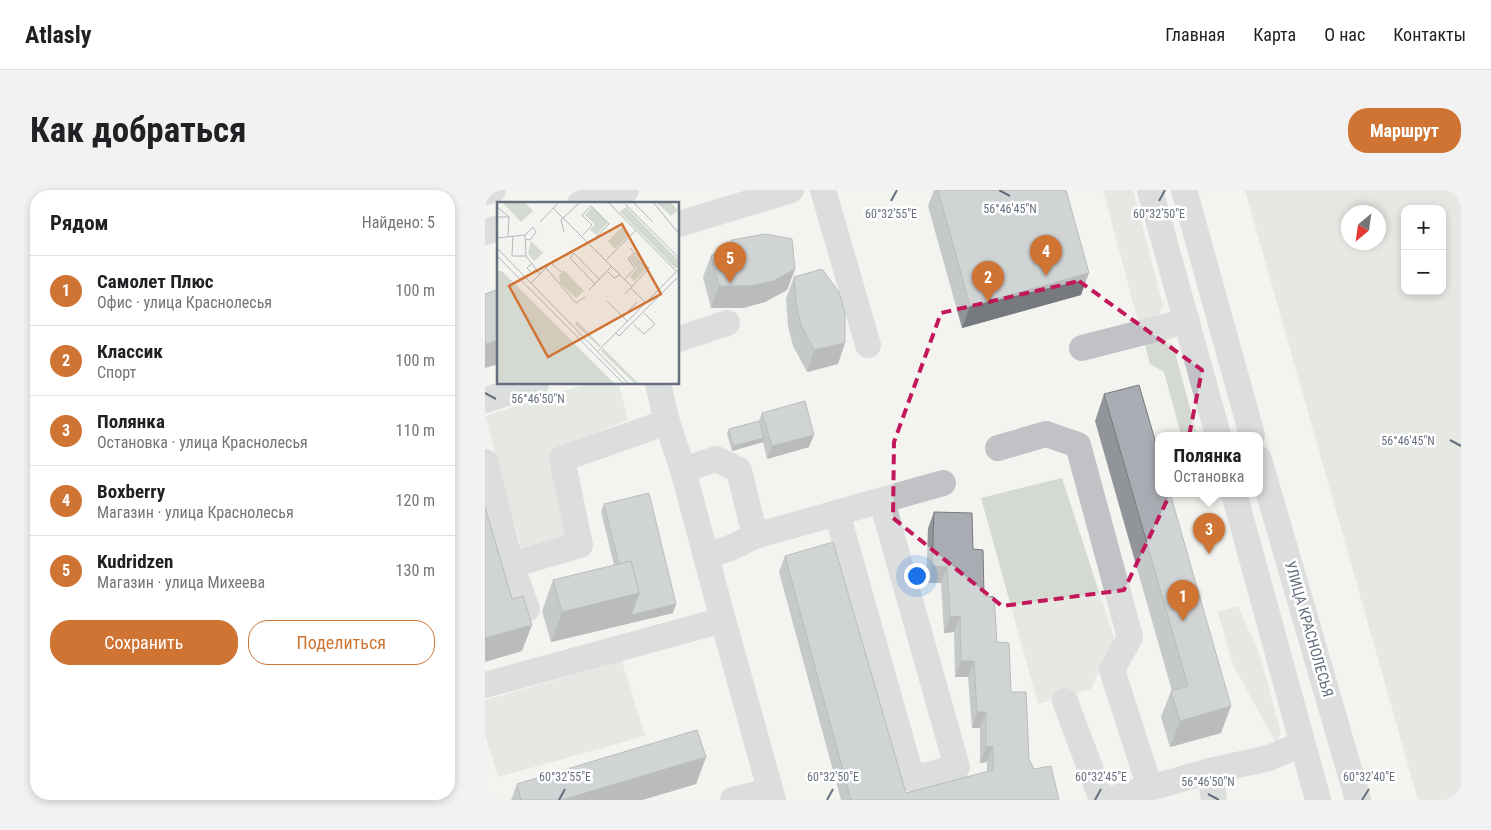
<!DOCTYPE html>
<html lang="ru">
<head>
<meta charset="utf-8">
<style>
	:root { --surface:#fff; --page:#f2f2f2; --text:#202124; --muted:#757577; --line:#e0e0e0; --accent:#d07434 }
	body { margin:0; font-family:"Roboto Condensed",sans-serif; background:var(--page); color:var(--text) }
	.controls { position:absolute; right:15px; top:15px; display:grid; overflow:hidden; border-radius:10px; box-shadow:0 2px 8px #0003 }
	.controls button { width:45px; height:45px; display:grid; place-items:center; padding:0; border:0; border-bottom:1px solid var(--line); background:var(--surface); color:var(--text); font:25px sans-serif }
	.compass { position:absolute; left:856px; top:15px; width:45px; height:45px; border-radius:50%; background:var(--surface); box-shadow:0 2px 8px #0003; rotate:209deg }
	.you { position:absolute; left:431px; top:385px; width:18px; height:18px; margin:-12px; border:4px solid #fff; border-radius:50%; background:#1a73e8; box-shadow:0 0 0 8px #1a73e833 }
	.badge { display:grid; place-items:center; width:32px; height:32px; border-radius:50%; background:var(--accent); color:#fff; font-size:16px; font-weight:700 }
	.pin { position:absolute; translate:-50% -41px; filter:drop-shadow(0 1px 2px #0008) }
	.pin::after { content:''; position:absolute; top:26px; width:18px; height:15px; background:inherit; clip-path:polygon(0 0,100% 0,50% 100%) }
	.popup { position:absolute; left:670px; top:242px; width:108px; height:65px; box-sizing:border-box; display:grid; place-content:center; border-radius:10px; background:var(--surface); filter:drop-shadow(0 1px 4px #0005); font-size:16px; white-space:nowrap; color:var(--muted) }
	.popup b { font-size:19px; color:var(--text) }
	.popup::after { content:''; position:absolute; left:50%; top:100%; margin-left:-10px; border:10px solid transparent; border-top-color:var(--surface) }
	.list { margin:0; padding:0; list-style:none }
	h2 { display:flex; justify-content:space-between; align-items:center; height:65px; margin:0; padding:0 20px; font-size:21px }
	h2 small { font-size:16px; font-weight:400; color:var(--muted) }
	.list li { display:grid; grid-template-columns:32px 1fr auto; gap:15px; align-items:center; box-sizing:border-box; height:70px; padding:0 20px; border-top:1px solid var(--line) }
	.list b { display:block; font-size:19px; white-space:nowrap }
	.list p { margin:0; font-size:16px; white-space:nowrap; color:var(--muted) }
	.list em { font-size:16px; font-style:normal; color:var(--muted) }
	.actions { display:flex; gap:10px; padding:15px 20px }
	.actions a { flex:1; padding:11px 0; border:1px solid var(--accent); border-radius:20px; text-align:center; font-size:18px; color:var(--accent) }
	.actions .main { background:var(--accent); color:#fff }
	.map { position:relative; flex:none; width:976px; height:610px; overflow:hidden; border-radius:20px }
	header { display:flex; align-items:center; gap:30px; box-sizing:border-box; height:70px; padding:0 25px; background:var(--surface); border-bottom:1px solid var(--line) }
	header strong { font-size:24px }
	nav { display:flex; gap:28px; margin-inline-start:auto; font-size:18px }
	.intro { display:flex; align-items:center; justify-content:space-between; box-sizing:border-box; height:120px; padding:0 30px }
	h1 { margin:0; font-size:35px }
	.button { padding:12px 22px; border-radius:20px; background:var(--accent); color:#fff; font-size:18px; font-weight:700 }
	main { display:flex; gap:30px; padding:0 30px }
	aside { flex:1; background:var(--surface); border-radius:20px; box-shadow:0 2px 8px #0003 }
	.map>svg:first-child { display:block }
	.green { fill:#d4dad2; fill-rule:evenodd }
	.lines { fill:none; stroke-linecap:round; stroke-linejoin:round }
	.minor { stroke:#c0c2c5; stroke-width:26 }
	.wall { fill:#91959a }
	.shaded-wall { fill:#76797d }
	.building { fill:#a9adb3; stroke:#76797d }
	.marked { fill:none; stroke:#c2185b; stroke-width:4; stroke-dasharray:10 6; stroke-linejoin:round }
	.ticks { fill:none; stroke:#666f7e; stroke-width:2 }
	.labels { text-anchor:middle; stroke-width:5; stroke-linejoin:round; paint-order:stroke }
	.street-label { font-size:15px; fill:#666f7e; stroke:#fff }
	.inset-road { fill:none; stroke:#b2b7bb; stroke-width:1 }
	.view { fill:#d07434; fill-opacity:0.15; stroke:#d07434; stroke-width:2.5 }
	.inset-edge { fill:none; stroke:#666f7e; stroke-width:2.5 }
	.ticks-label { font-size:12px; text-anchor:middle; fill:#666f7e; stroke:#fff; stroke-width:5; stroke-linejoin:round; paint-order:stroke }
</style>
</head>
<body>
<header>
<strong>Atlasly</strong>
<nav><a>Главная</a><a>Карта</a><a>О нас</a><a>Контакты</a></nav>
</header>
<div class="intro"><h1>Как добраться</h1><a class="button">Маршрут</a></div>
<main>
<aside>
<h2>Рядом<small>Найдено: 5</small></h2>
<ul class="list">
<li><span class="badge">1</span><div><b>Самолет Плюс</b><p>Офис · улица Краснолесья</p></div><em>100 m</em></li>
<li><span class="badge">2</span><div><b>Классик</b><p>Спорт</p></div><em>100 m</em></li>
<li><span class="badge">3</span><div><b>Полянка</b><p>Остановка · улица Краснолесья</p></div><em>110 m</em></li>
<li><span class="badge">4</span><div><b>Boxberry</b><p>Магазин · улица Краснолесья</p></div><em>120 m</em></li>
<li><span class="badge">5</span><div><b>Kudridzen</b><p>Магазин · улица Михеева</p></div><em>130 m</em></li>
</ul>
<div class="actions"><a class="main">Сохранить</a><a>Поделиться</a></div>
</aside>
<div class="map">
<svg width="976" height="610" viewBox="0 0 976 610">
	<rect width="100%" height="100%" fill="#f3f4f0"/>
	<!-- green -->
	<g class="green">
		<polygon points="618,0 648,0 678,116 671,130 654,135"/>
		<path d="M760,0H976V610H933ZM920,19H957V101H920ZM864,22H894V52H864Z"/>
		<polygon points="676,147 688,155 712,244 696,245 679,182 665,174 659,151"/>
		<polygon points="102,194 134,194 143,230 64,262 83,352 38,365 0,226"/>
		<polygon points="577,288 629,448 606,499 553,514 496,308"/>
		<polygon points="753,416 775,465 796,543 791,553 748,475 733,422"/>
		<polygon points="137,471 160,546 13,587 0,544 0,510"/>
	</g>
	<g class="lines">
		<!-- minor -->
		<g class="minor">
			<polyline points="338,0 383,155"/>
			<polyline points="665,0 733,245"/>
			<polyline points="699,0 767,245"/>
			<polyline points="0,2 8,0"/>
			<polyline points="95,14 141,0"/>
			<polyline points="194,34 306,0"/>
			<polyline points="0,42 14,38"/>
			<polyline points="194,149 242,133"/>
			<polyline points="597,158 702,131"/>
			<polyline points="173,194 182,232 198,280 238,430 288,610"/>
			<polyline points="0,210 51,194"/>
			<polyline points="513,258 561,244 593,255 645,447 627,480 665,598"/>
			<polyline points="774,269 873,610"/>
			<polyline points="0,272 26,375 42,419"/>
			<polyline points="198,280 231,269 254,280 270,346"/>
			<polyline points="749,303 833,610"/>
			<polyline points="352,323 427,589 472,577 397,311"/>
			<polyline points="221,365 243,359 270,346 458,293"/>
			<polyline points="26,375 95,355 77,269 182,232"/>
			<polyline points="0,495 238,430"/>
			<polyline points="580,511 617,610"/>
			<polyline points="725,581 729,610"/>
			<polyline points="248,610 285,601"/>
			<polyline points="622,610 725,581 784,568 817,554"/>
		</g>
	</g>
	<!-- wall -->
	<g class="wall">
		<polygon points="449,0 581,0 596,105 477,138 443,16"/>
		<polygon points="226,66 310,79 302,100 280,112 258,118 226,118 218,87"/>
		<polygon points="309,87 353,174 322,182 308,156 303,136 301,109"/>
		<polygon points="619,204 736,543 685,557 676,527 686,501 687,501 610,231"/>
		<polygon points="277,223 324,257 282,269 278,252 247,261 242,244 244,239 274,231"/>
		<polygon points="119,314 188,423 66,452 57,421 68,390 129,375 116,322"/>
		<polygon points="449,322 488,359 499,406 526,502 544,569 549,579 574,610 356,610 294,382 300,366 421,603 502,582 502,572 495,573 495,538 487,538 483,487 470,487 469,442 459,443 456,393 441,393 443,338"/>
		<polygon points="221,567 211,594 157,610 26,610 32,594"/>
	</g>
	<!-- shaded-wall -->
	<g class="shaded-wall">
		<polygon points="310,79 302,100 280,112 258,118 226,118 234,96"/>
		<polygon points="604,83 596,105 477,138 485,116"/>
		<polygon points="14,150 14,174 0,178 0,154"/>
		<polygon points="360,153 353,174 322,182 329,160"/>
		<polygon points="329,245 324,257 282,269 287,256"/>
		<polygon points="279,248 278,252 247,261 248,256"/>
		<polygon points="447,376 462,377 456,393 441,393"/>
		<polygon points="154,403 191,414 188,423 66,452 77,422"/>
		<polygon points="475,426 469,442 459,443 465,427"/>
		<polygon points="47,435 37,461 0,472 0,448"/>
		<polygon points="476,471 489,471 483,487 470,487"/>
		<polygon points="746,516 736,543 685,557 695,531"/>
		<polygon points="492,522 501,522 495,538 487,538"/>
		<polygon points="508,556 502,572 495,573 501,557"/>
		<polygon points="221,567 211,594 157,610 77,610"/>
	</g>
	<!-- building -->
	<g class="building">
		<polygon points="453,0 581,0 604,83 485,116"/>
		<polygon points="280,44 307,49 310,79 288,91 266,96 234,96 226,66 247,50"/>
		<polygon points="337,79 354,102 360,123 360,153 329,160 316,135 311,114 309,87"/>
		<polygon points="14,99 14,150 0,154 0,104"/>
		<polygon points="654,195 674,264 674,303 685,303 746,516 695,531 686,501 703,496 619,204"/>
		<polygon points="320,211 329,245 287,256 277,223"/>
		<polygon points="274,231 279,248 248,256 244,239"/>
		<polygon points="164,303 191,414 146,425 154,403 146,371 134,374 119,314"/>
		<polygon points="0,317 27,409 38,406 47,435 0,448"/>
		<polygon points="449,322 487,323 488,359 498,360 499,406 509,407 512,452 524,453 526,502 541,502 544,569 549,579 566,576 574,610 366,610 300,366 348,352 421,603 508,580 508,556 501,557 501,522 492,522 489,471 476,471 475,426 465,427 462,377 447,376"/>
		<polygon points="146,371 154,403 77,422 68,390"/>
		<polygon points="212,540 221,567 77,610 36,610 32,594"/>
	</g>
	<!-- marked area -->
	<path d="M0 0H976V610H0ZM594,91L717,180L698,277L639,400L517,416L408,328L409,252L456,123Z" fill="#f3f4f0" fill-opacity=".55" fill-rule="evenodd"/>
	<path class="marked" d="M594,91L717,180L698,277L639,400L517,416L408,328L409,252L456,123Z"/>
	<!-- ticks -->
	<path class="ticks" d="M514,0L525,6M406,11L412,0M674,11L680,0M0,203L11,209M965,250L976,256M723,604L734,610M74,610L80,599M342,610L348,599M610,610L616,599M877,610L884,599"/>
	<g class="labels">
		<!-- street labels -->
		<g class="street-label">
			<text transform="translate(824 439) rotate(74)" y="5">УЛИЦА КРАСНОЛЕСЬЯ</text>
		</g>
	</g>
	<!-- overview -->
	<g transform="translate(12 12)">
		<rect width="182" height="182" fill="#f3f4f0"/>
		<path d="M5,0H27L36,9L24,20ZM159,0H173L181,8L174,14ZM95,5L111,21L99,33L93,28L98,22L88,13ZM129,5L182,59V65L178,66L123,10ZM125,25L133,32L118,47L111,39ZM34,39L46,51L37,59L31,52ZM137,52L150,66L137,79L133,75L140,66L132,57ZM67,68L87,89L79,96L63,81L62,73ZM0,69H5L118,182H0ZM80,119L104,144L102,145L78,122ZM106,146L142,182H138L104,149Z" fill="#d4dad2"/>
		<path class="inset-road" d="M111,0L179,69M136,0L156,20M156,0L183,33M128,2L183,57M0,5L12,15M56,6L135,85M0,15H12L11,34M43,20L62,0M67,30L64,18L83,0M16,34L15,54H29M85,34L95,23L85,13L94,4L112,22L93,41M0,36L28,33M29,37L33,38L39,30L36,25L28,33L29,54L43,72M0,46L133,183M0,54L128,183M109,58L139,28M35,61L30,66L35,71L40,67M49,66L79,101L88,95M111,70L117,76L123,73M128,77L138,66L131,57L137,51M34,81L54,61L64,70M98,82L73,56L77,51L103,78M134,86L149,101M92,88L115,64M128,92L152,66L133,46M110,99L126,115M130,119L126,115L140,100M136,122L147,132L158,122L147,111M119,131L122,134L180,76M101,149L183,66"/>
		<path class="view" d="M125,22L164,92L51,155L12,84Z"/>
		<rect width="182" height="182" class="inset-edge"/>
	</g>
	<g class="ticks-label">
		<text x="525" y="23">56°46'45"N</text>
		<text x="406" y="28">60°32'55"E</text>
		<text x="674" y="28">60°32'50"E</text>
		<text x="53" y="213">56°46'50"N</text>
		<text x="923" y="255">56°46'45"N</text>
		<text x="80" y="591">60°32'55"E</text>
		<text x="348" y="591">60°32'50"E</text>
		<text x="616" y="591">60°32'45"E</text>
		<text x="884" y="591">60°32'40"E</text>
		<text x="723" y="596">56°46'50"N</text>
	</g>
</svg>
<div class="controls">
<button>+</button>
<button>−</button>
</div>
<svg class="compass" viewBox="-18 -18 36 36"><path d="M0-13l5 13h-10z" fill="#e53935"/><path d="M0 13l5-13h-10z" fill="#757577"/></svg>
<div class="you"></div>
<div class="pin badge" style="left:698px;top:431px">1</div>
<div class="pin badge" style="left:503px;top:112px">2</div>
<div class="pin badge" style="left:724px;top:364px">3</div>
<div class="popup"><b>Полянка</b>Остановка</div>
<div class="pin badge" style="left:561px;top:86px">4</div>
<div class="pin badge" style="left:245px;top:93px">5</div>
</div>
</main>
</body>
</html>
